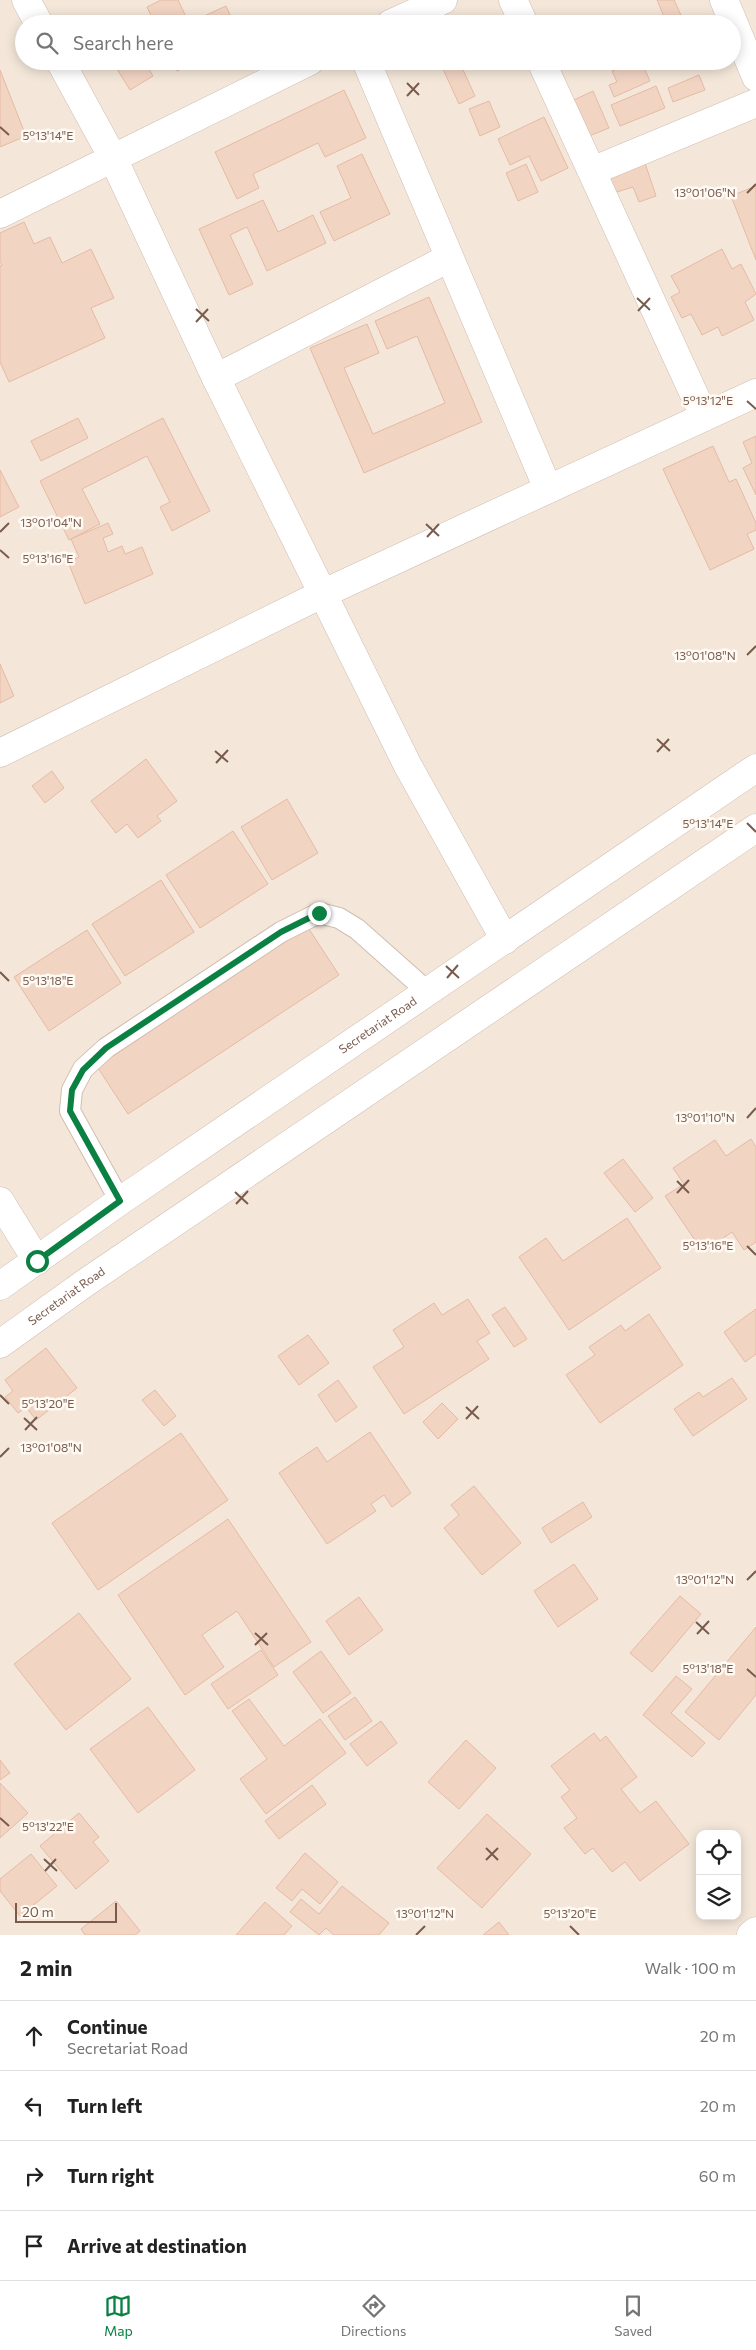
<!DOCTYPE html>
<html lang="en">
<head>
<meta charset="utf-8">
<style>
	:root { --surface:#fff; --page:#f6f6f6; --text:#222; --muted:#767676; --line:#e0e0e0; --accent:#0b8043 }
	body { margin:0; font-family:Commissioner,sans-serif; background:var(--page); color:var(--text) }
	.controls { position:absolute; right:15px; bottom:15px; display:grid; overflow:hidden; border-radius:10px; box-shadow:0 2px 12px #0003 }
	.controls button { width:45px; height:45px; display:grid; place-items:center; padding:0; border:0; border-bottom:1px solid var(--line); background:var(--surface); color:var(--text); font:25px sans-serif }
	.scale { position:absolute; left:15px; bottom:12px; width:102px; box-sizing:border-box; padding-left:5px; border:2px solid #795b4e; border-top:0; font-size:14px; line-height:18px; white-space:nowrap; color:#795b4e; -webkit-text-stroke:4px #fffaf3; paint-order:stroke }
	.stop { position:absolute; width:15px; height:15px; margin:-11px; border:4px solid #0b8043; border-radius:50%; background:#fff }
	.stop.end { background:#0b8043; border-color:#fff; box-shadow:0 1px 5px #0008 }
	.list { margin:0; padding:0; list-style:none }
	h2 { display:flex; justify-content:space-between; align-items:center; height:65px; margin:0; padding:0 20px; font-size:21px }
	h2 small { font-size:16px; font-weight:400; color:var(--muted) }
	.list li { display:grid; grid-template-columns:32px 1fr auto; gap:15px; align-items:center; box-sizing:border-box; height:70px; padding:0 20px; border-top:1px solid var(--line) }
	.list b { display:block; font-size:19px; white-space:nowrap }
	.list p { margin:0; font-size:16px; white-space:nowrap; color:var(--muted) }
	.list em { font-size:16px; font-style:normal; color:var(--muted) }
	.icon { flex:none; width:28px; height:28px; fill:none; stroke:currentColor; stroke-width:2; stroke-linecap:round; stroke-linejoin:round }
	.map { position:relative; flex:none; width:756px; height:1935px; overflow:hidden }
	.search { position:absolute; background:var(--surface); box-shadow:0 2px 12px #0003; left:15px; right:15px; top:15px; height:55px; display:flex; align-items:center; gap:12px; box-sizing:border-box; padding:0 18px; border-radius:28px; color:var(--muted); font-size:19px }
	.sheet { height:345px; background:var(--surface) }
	nav { display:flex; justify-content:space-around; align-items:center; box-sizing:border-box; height:70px; border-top:1px solid var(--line); background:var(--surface); font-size:14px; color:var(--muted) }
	nav a { display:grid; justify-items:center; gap:2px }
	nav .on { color:var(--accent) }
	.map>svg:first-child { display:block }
	.residential { fill:#f4e7da; fill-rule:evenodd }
	.building { fill:#f2d4c3; stroke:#e5baa4 }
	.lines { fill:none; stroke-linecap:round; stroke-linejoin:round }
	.lane-casing { stroke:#d0bdb0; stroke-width:22 }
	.street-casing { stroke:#d0bdb0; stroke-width:29 }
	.lane { stroke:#fff; stroke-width:20 }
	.street { stroke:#fff; stroke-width:28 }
	.route { stroke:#0b8043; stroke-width:6 }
	.ticks { fill:none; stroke:#795b4e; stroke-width:2 }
	.labels { text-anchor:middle; stroke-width:5; stroke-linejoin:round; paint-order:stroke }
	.street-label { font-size:12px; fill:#795b4e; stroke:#fffaf3 }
	.ticks-label { font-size:12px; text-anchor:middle; fill:#795b4e; stroke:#fffaf3; stroke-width:5; stroke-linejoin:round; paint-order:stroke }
</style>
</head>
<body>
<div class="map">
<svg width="756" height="1935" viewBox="0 0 756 1935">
	<rect width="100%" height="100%" fill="#fdf6ec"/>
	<!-- residential -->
	<path class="residential" d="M0,0H756V1935H0ZM24,24H732V61H24ZM700,1834H737V1916H700Z"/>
	<!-- building -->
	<g class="building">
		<polygon points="161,0 178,0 189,23 226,6 234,24 155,24 147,7"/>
		<polygon points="657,0 674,0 685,24 667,24"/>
		<polygon points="112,61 144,61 153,76 130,90"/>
		<polygon points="173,61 198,61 177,71"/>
		<polygon points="459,61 475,96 459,104 443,69"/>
		<polygon points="595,61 608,61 597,66"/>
		<polygon points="636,61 641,61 650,81 614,97 609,85 617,82 612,71"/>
		<polygon points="677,61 695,61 695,62 680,68"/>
		<polygon points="0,70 26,136 0,147"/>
		<polygon points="699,75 705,90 673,102 668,88"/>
		<polygon points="656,86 665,108 620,126 611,105"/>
		<polygon points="344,90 366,138 325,157 318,143 253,174 259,188 237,199 215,152"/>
		<polygon points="593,91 609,128 589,136 574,100"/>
		<polygon points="489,101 500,127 480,136 469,109"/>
		<polygon points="544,117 568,168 541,181 529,156 510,165 498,139"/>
		<polygon points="362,154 390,214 334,241 320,212 351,198 337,166"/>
		<polygon points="645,163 656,196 639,202 633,187 610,194 604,177"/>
		<polygon points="526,164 538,192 518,201 506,173"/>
		<polygon points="756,186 756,260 731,196"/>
		<polygon points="263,200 278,232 313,215 326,243 267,271 247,227 230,235 253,284 229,295 199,229"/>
		<polygon points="24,222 34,244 50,237 62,263 91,249 114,298 91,308 105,338 9,382 0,362 0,266 2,265 0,261 0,233"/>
		<polygon points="722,249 732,269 741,264 756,294 745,302 754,320 722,336 718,327 702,335 691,314 682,318 671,297 680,292 671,276"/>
		<polygon points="429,297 482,422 364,473 310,348 367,324 379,353 344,368 373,434 445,403 417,336 387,349 375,321"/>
		<polygon points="78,418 88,438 41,461 31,441"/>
		<polygon points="163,418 210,511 172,531 160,507 170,502 147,456 82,489 100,524 69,540 40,481"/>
		<polygon points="756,436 756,495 743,468 752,463 743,442"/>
		<polygon points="713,446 729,482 736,479 756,523 756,530 747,534 754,549 710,570 663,469"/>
		<polygon points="0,470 19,507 0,517"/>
		<polygon points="108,523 113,534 103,538 108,552 122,546 125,554 142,547 153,574 85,604 68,562 79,557 71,539"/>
		<polygon points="0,664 14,696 0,703"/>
		<polygon points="146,759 177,801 157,816 161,821 138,838 127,824 116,833 91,801"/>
		<polygon points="52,771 64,788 45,803 32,786"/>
		<polygon points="287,799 318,853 272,880 241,827"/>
		<polygon points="233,831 268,884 200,928 166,875"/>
		<polygon points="161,880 194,932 125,976 92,924"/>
		<polygon points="307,926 339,975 128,1114 96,1065"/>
		<polygon points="87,930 121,983 49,1031 14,977"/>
		<polygon points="751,1139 756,1147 756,1242 744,1250 732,1232 703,1252 665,1196 684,1184 673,1168 715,1140 726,1156"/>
		<polygon points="623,1159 653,1198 635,1212 604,1173"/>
		<polygon points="627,1218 661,1268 569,1330 519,1257 546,1238 563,1261"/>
		<polygon points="468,1299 490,1333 477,1341 489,1359 404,1414 373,1367 404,1347 393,1330 434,1303 442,1315"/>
		<polygon points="505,1307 527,1339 514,1347 492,1315"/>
		<polygon points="756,1309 756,1354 745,1362 724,1332"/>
		<polygon points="649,1314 683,1365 600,1423 566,1375 595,1355 589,1347 621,1325 625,1331"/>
		<polygon points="308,1335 329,1363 299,1385 278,1356"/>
		<polygon points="46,1348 77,1388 36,1420 26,1407 18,1413 5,1397 13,1391 5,1380"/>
		<polygon points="732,1378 747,1399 693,1436 674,1409 699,1392 703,1397"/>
		<polygon points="338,1380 357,1407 336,1422 318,1395"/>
		<polygon points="155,1390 176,1416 164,1426 142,1400"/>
		<polygon points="442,1403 458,1419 438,1439 423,1422"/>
		<polygon points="370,1432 411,1493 392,1507 384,1495 371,1504 376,1511 327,1544 279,1473 317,1447 327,1462"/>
		<polygon points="181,1433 228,1500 98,1590 52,1523"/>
		<polygon points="474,1486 521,1543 482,1575 444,1528 459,1515 451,1505"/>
		<polygon points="583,1502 592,1517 551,1543 542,1528"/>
		<polygon points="228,1519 311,1642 274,1667 237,1611 202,1635 224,1667 185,1695 118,1595"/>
		<polygon points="574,1564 598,1599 558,1627 534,1591"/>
		<polygon points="680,1596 701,1614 652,1672 630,1653"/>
		<polygon points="359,1597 383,1630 349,1655 326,1621"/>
		<polygon points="79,1613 131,1679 66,1730 14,1664"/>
		<polygon points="756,1627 756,1695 719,1740 685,1712"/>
		<polygon points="261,1650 278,1675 228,1709 211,1684"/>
		<polygon points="321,1651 351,1693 323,1713 293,1672"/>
		<polygon points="676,1676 692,1689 671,1713 705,1743 692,1757 643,1715"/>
		<polygon points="355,1697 372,1721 345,1740 328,1716"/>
		<polygon points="249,1699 284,1746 320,1719 346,1753 266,1814 240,1779 267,1759 232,1711"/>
		<polygon points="148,1707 195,1770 138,1813 90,1749"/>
		<polygon points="381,1721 397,1743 367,1766 350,1744"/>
		<polygon points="594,1733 600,1741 606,1736 637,1777 621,1789 640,1813 656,1801 689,1844 640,1881 625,1862 612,1872 593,1848 585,1854 564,1828 577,1818 561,1797 570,1790 551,1766"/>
		<polygon points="466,1740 496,1768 459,1809 428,1782"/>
		<polygon points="0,1760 10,1773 0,1780"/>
		<polygon points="0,1783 28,1813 0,1838"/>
		<polygon points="312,1785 326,1804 279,1839 265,1821"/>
		<polygon points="79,1813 99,1837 93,1842 109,1861 76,1889 40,1846"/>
		<polygon points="487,1814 531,1854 482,1908 437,1868"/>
		<polygon points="305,1853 338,1882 320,1904 302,1889 292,1901 276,1888"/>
		<polygon points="31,1854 57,1886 20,1916 0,1891 0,1879"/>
		<polygon points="342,1886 389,1923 379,1935 334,1935 326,1928 319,1935 290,1912 301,1899 319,1914"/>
		<polygon points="116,1901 140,1931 135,1935 85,1935 81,1929"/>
		<polygon points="265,1902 292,1926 284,1935 236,1935"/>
		<polygon points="499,1922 509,1935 483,1935"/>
	</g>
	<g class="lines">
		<!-- lane casing -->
		<g class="lane-casing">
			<polyline id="lane" points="120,1201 70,1111 72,1090 83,1069 106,1048 281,932 319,913 339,918 357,929 428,992"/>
		</g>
		<!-- street casing -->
		<g class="street-casing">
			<g id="street">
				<polyline points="26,0 39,24"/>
				<polyline points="513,0 524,24"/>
				<polyline points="724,0 756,77"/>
				<polyline points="390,24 443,0"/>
				<polyline points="60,61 113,158 216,378 408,766 505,940"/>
				<polyline points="366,61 548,489"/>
				<polyline points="541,61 704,416"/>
				<polyline points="592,171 756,103"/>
				<polyline points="0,214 310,61"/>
				<polyline points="216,378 449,258"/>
				<polyline points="0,753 322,594 756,393"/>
				<polyline points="0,1201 37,1261"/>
				<path id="s1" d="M0,1286L120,1201L756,768"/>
				<path id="s2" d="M0,1344L85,1283L756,828"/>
				<polyline points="751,1935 756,1931"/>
			</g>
		</g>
		<!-- lane -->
		<use href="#lane" class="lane"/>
		<!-- street -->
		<use href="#street" class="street"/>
	</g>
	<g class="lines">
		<!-- route -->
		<polyline class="route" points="37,1261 120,1201 70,1111 72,1090 83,1070 106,1048 281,932 319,913"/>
	</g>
	<!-- ticks -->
	<path class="ticks" d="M407,83L419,95M407,96L419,83M0,127L9,135M747,193L756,184M637,298L650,310M196,309L209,321M638,311L650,298M196,322L208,309M747,401L756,409M426,524L439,536M0,532L9,523M427,537L439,524M0,550L9,558M747,655L756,646M657,739L670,751M215,751L228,762M657,752L669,739M216,763L228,750M747,823L756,832M446,966L459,978M0,972L9,981M447,978L458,965M747,1118L756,1108M677,1181L689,1193M235,1192L248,1204M677,1193L689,1180M236,1204L248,1191M747,1246L756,1255M0,1395L9,1404M466,1407L479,1419M24,1418L37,1430M466,1419L478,1406M25,1430L37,1417M0,1457L9,1448M747,1580L756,1571M696,1622L709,1634M255,1633L268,1645M697,1634L709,1621M255,1645L267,1633M747,1669L756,1677M0,1818L9,1826M486,1848L498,1860M44,1859L57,1871M486,1860L498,1848M45,1871L56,1859M570,1926L579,1935M416,1935L425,1926"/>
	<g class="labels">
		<!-- street labels -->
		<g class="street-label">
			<text dy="4" stroke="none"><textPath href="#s1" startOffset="459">Secretariat Road</textPath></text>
			<text dy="4" stroke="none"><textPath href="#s2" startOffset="82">Secretariat Road</textPath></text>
		</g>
	</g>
	<g class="ticks-label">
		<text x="48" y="140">5°13'14"E</text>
		<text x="705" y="197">13°01'06"N</text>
		<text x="708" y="405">5°13'12"E</text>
		<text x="51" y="527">13°01'04"N</text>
		<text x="48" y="563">5°13'16"E</text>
		<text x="705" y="660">13°01'08"N</text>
		<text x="708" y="828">5°13'14"E</text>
		<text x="48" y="985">5°13'18"E</text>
		<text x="705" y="1122">13°01'10"N</text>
		<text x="708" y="1250">5°13'16"E</text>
		<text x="48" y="1408">5°13'20"E</text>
		<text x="51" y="1452">13°01'08"N</text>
		<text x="705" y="1584">13°01'12"N</text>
		<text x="708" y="1673">5°13'18"E</text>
		<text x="48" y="1831">5°13'22"E</text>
		<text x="425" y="1918">13°01'12"N</text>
		<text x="570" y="1918">5°13'20"E</text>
	</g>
</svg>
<div class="controls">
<button><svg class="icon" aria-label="locate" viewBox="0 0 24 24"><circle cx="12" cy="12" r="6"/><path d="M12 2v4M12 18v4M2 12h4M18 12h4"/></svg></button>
<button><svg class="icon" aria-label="layers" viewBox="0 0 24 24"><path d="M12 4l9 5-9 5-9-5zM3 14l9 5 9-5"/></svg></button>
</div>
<div class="scale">20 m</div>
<div class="stop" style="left:37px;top:1261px"></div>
<div class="stop end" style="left:319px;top:913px"></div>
<div class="search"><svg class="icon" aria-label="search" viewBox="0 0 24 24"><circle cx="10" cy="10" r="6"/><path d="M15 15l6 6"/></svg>Search here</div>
</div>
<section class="sheet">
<h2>2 min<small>Walk · 100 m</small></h2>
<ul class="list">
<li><svg class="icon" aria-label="ahead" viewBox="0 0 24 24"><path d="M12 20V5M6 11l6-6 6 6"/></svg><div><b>Continue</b><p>Secretariat Road</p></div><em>20 m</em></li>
<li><svg class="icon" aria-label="left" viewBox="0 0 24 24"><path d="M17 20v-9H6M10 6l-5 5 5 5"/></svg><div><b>Turn left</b></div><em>20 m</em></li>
<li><svg class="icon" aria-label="right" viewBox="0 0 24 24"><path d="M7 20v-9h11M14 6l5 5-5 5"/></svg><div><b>Turn right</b></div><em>60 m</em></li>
<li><svg class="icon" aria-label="arrive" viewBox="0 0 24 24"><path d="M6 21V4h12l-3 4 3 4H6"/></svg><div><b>Arrive at destination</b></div></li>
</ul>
</section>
<nav>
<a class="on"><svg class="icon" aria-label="map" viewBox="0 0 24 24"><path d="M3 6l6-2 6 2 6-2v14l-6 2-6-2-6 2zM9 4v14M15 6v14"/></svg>Map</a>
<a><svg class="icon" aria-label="directions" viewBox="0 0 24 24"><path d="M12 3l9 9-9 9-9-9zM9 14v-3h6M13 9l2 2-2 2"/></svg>Directions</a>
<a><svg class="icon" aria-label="saved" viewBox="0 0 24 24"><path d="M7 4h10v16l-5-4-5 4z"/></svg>Saved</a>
</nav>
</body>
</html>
